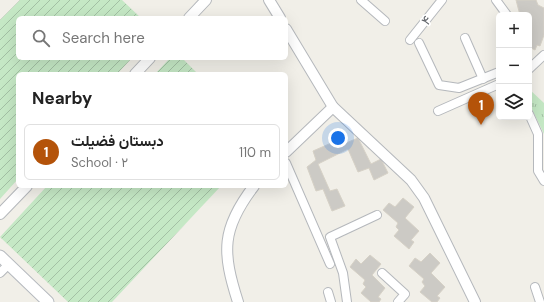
<!DOCTYPE html>
<html lang="en">
<head>
<meta charset="utf-8">
<style>
	:root { --surface:#fff; --page:#f6f6f6; --text:#222; --muted:#767676; --line:#e0e0e0; --accent:#b45309 }
	body { margin:0; font-family:"DM Sans",Vazirmatn,sans-serif; background:var(--page); color:var(--text) }
	.controls { position:absolute; right:12px; top:12px; display:grid; overflow:hidden; border-radius:6px; box-shadow:0 4px 16px #0002 }
	.controls button { width:36px; height:36px; display:grid; place-items:center; padding:0; border:0; border-bottom:1px solid var(--line); background:var(--surface); color:var(--text); font:20px sans-serif }
	.you { position:absolute; left:338px; top:138px; width:14px; height:14px; margin:-10px; border:3px solid #fff; border-radius:50%; background:#1a73e8; box-shadow:0 0 0 6px #1a73e833 }
	.badge { display:grid; place-items:center; width:26px; height:26px; border-radius:50%; background:var(--accent); color:#fff; font-size:13px; font-weight:700 }
	.pin { position:absolute; translate:-50% -33px; filter:drop-shadow(0 1px 2px #0008) }
	.pin::after { content:''; position:absolute; top:21px; width:14px; height:12px; background:inherit; clip-path:polygon(0 0,100% 0,50% 100%) }
	.list { margin:0; padding:0; list-style:none }
	h2 { display:flex; justify-content:space-between; align-items:center; height:52px; margin:0; padding:0 16px; font-size:17px }
	h2 small { font-size:13px; font-weight:400; color:var(--muted) }
	.list li { display:grid; grid-template-columns:26px 1fr auto; gap:12px; align-items:center; box-sizing:border-box; height:56px; margin:0 8px 8px; padding:0 8px; border:1px solid var(--line); border-radius:6px }
	.list b { display:block; font-size:15px; white-space:nowrap }
	.list p { margin:0; font-size:13px; white-space:nowrap; color:var(--muted) }
	.list em { font-size:13px; font-style:normal; color:var(--muted) }
	.icon { flex:none; width:22px; height:22px; fill:none; stroke:currentColor; stroke-width:2; stroke-linecap:round; stroke-linejoin:round }
	.map { position:relative; flex:none; width:544px; height:302px; overflow:hidden }
	.search { position:absolute; background:var(--surface); box-shadow:0 4px 16px #0002; left:16px; top:16px; width:272px; height:44px; display:flex; align-items:center; gap:10px; box-sizing:border-box; padding:0 14px; border-radius:6px; color:var(--muted); font-size:15px }
	.panel { position:absolute; background:var(--surface); box-shadow:0 4px 16px #0002; left:16px; top:72px; width:272px; height:116px; border-radius:6px }
	.map>svg:first-child { display:block }
	.park { fill:url(#park-tufts) }
	.garden { fill:url(#garden-furrows) }
	.building { fill:#cccac5; stroke:#d6d1c6 }
	.lines { fill:none; stroke-linecap:round; stroke-linejoin:round }
	.minor-casing { stroke:#b5b8bc; stroke-width:10 }
	.tertiary-casing { stroke:#b5b8bc; stroke-width:12 }
	.secondary-casing { stroke:#b6babf; stroke-width:13 }
	.minor { stroke:#fff; stroke-width:8 }
	.tertiary { stroke:#fff; stroke-width:10 }
	.secondary { stroke:#fff; stroke-width:11 }
	.labels { text-anchor:middle; stroke-width:3.5; stroke-linejoin:round; paint-order:stroke }
	.street-label { font-size:13px; fill:#5f6368; stroke:#fff }
</style>
</head>
<body>
<div class="map">
<svg width="544" height="302" viewBox="0 0 544 302">
	<defs>
		<pattern id="park-tufts" width="24" height="20" patternUnits="userSpaceOnUse"><rect width="24" height="20" fill="#c5e8c5"/><path d="M3 7l-1-3M5 7V3M7 7l1-3M15 17l-1-3M17 17v-4M19 17l1-3" fill="none" stroke="#a3c0a4"/></pattern>
		<pattern id="garden-furrows" width="10" height="10" patternUnits="userSpaceOnUse"><rect width="10" height="10" fill="#c5e8c5"/><path d="M-1 1l2-2M0 10L10 0M9 11l2-2" fill="none" stroke="#a3c0a4"/></pattern>
	</defs>
	<rect width="100%" height="100%" fill="#f1efe8"/>
	<!-- park -->
	<polygon class="park" points="529,89 544,103 544,134 529,103"/>
	<!-- garden -->
	<g class="garden">
		<polygon points="20,0 122,0 141,18 18,18 18,58 132,58 117,74 18,74 18,179 0,199 0,20"/>
		<polygon points="170,58 182,58 198,74 155,74"/>
		<polygon points="47,186 221,186 112,302 68,302 0,237"/>
	</g>
	<!-- building -->
	<g class="building">
		<polygon points="516,0 536,0 538,5 544,8 544,35 540,46 537,45 535,50 529,47 529,15 520,15"/>
		<polygon points="345,137 346,143 358,138 371,164 381,159 388,173 374,180 369,168 358,172 348,149 318,164 330,191 337,189 345,206 332,211 323,189 316,191 307,167 316,160 313,151"/>
		<polygon points="403,198 414,207 405,218 419,231 411,240 414,242 409,249 394,236 399,230 396,227 398,223 383,210 389,203 395,207"/>
		<polygon points="430,253 440,263 431,273 445,287 437,296 440,298 437,302 432,302 420,292 425,286 422,282 424,279 409,266 415,258 421,262"/>
		<polygon points="370,255 381,264 372,275 385,288 378,297 381,299 379,302 371,302 361,293 366,287 363,284 365,280 350,267 356,259 361,264"/>
	</g>
	<g class="lines">
		<!-- minor casing -->
		<g class="minor-casing">
			<g id="minor">
				<polyline points="361,0 385,21"/>
				<polyline points="496,0 507,15"/>
				<polyline points="465,38 483,79"/>
				<polyline points="410,40 442,0"/>
				<polyline points="419,43 439,85 459,88 499,72"/>
				<polyline points="529,69 544,55"/>
				<polyline points="438,111 499,84"/>
				<polyline points="529,114 538,134 538,171 544,181"/>
				<polyline points="286,163 330,264"/>
				<polyline points="0,273 9,264"/>
				<polyline points="382,273 405,294 398,302"/>
				<polyline points="535,287 540,302"/>
				<polyline points="328,292 331,302"/>
				<polyline points="347,302 343,273 330,237 377,215"/>
			</g>
		</g>
		<!-- tertiary casing -->
		<g class="tertiary-casing">
			<g id="tertiary">
				<polyline points="269,0 280,18"/>
				<polyline points="189,18 206,0"/>
				<polyline points="286,29 333,107 411,180 424,198 475,302"/>
				<polyline points="135,74 150,58"/>
				<polyline points="286,152 333,107"/>
				<polyline points="0,214 27,186"/>
				<path d="M238,302C222,252 221,229 254,186"/>
			</g>
		</g>
		<!-- secondary casing -->
		<g class="secondary-casing">
			<polyline id="secondary" points="0,256 48,302"/>
		</g>
		<!-- minor -->
		<use href="#minor" class="minor"/>
		<!-- tertiary -->
		<use href="#tertiary" class="tertiary"/>
		<!-- secondary -->
		<use href="#secondary" class="secondary"/>
	</g>
	<g class="labels">
		<!-- street labels -->
		<g class="street-label">
			<text transform="translate(426 20) rotate(-51)" y="5">۴</text>
		</g>
	</g>
</svg>
<div class="controls">
<button>+</button>
<button>−</button>
<button><svg class="icon" aria-label="layers" viewBox="0 0 24 24"><path d="M12 4l9 5-9 5-9-5zM3 14l9 5 9-5"/></svg></button>
</div>
<div class="you"></div>
<div class="pin badge" style="left:481px;top:125px">1</div>
<div class="search"><svg class="icon" aria-label="search" viewBox="0 0 24 24"><circle cx="10" cy="10" r="6"/><path d="M15 15l6 6"/></svg>Search here</div>
<section class="panel">
<h2>Nearby<small></small></h2>
<ul class="list">
<li><span class="badge">1</span><div><b>دبستان فضیلت</b><p>School · ۲</p></div><em>110 m</em></li>
</ul>
</section>
</div>
</body>
</html>
